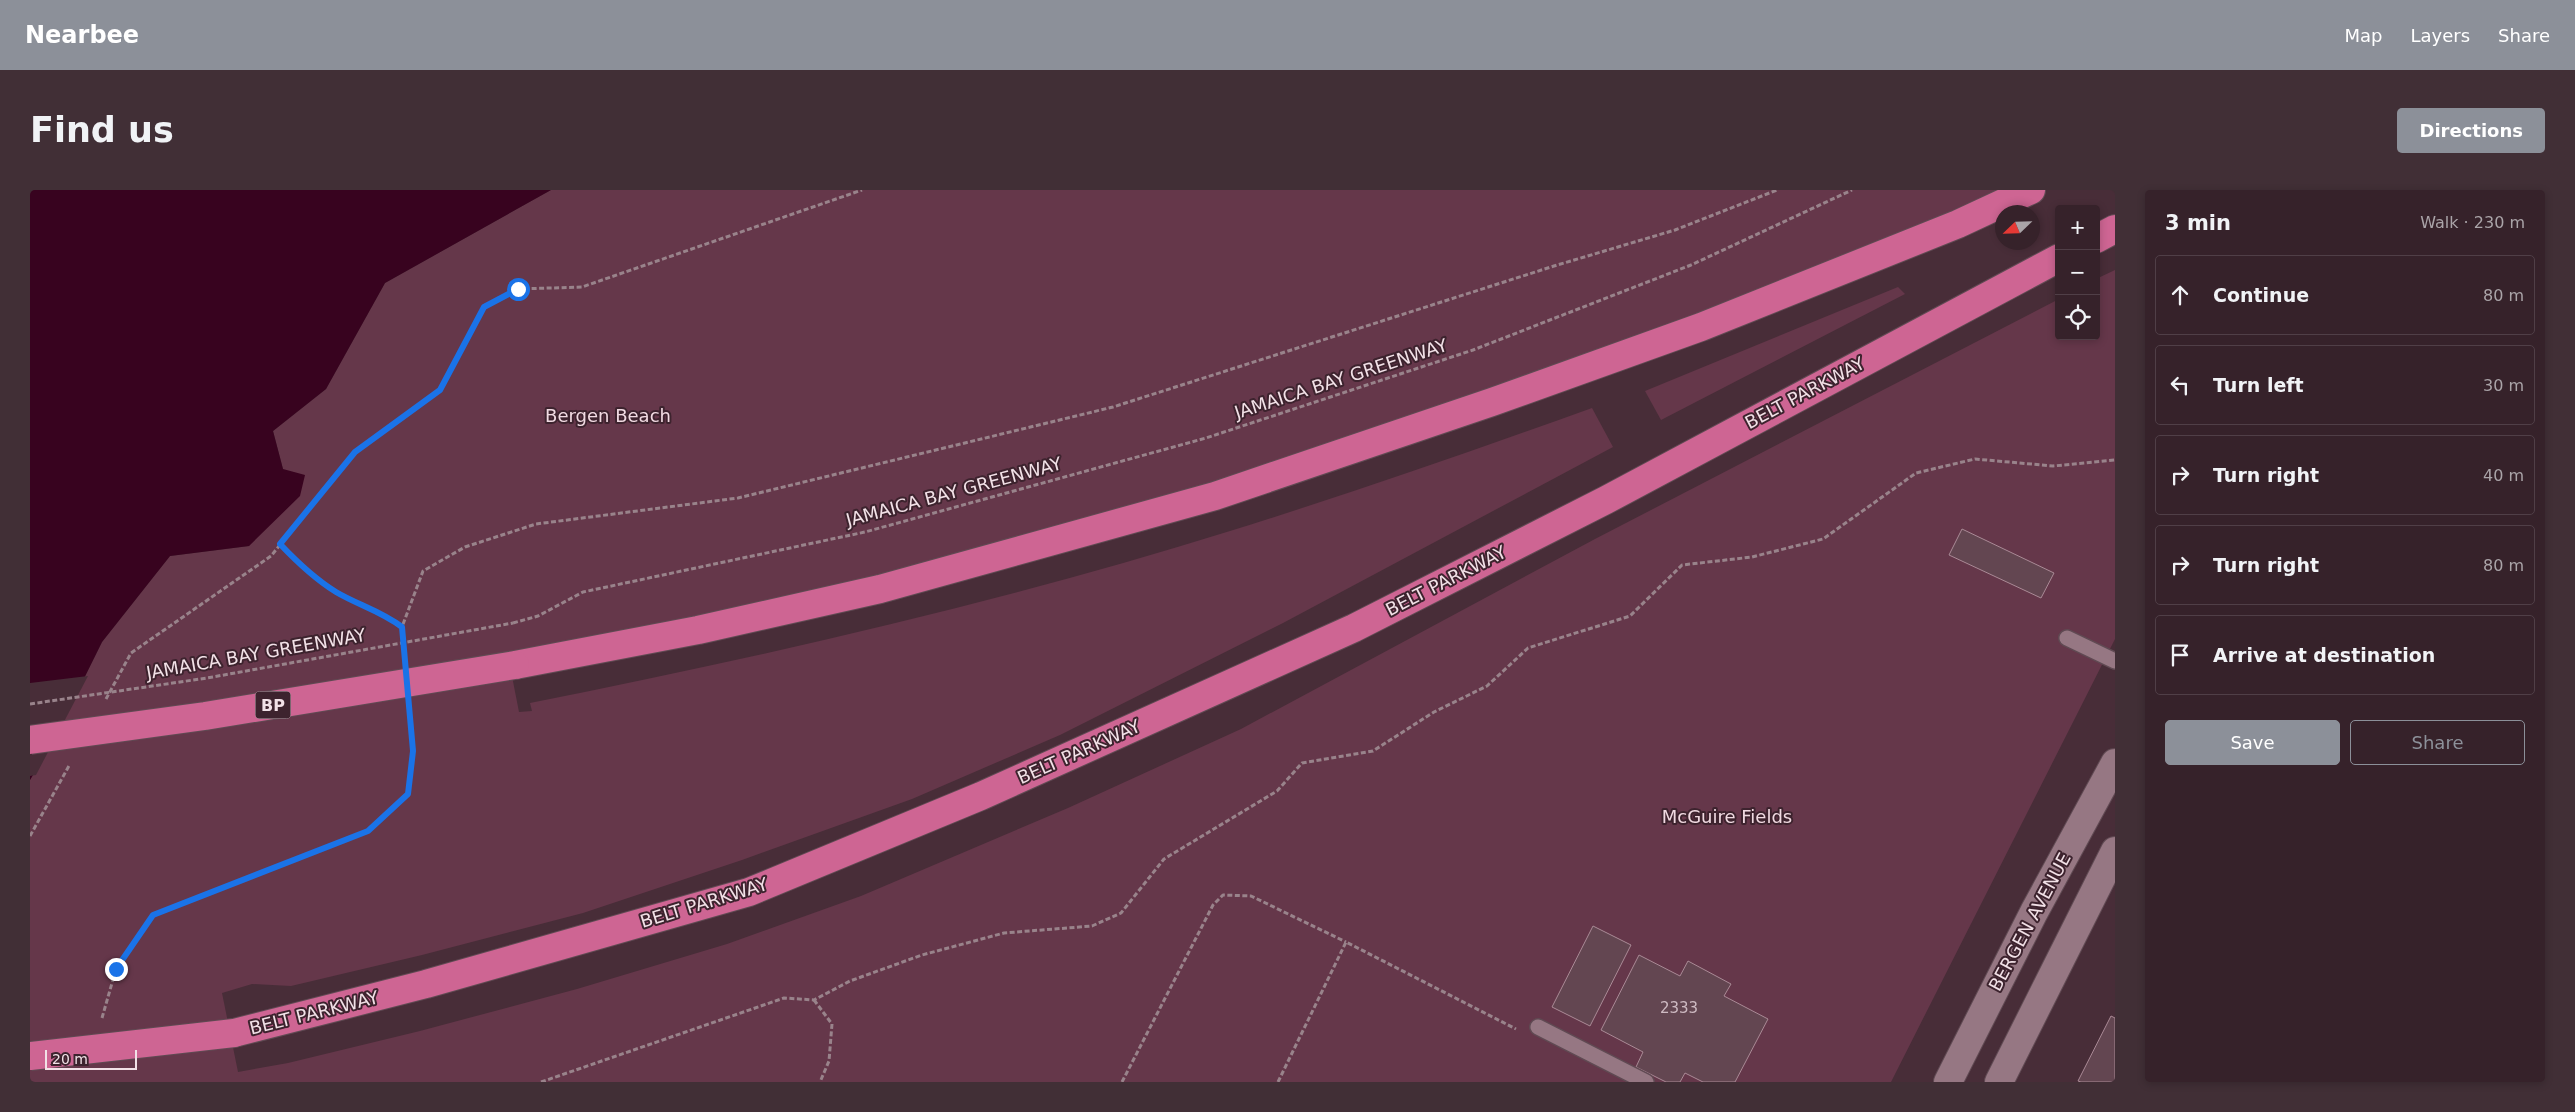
<!DOCTYPE html>
<html lang="en">
<head>
<meta charset="utf-8">
<style>
	:root { --surface:#36222a; --page:#412f36; --text:#f1f3f6; --muted:#aaa4a8; --line:#503f47; --accent:#8c9099 }
	body { margin:0; font-family:"DejaVu Sans",sans-serif; background:var(--page); color:var(--text) }
	.controls { position:absolute; right:15px; top:15px; display:grid; overflow:hidden; border-radius:5px; box-shadow:0 2px 8px #0003 }
	.controls button { width:45px; height:45px; display:grid; place-items:center; padding:0; border:0; border-bottom:1px solid var(--line); background:var(--surface); color:var(--text); font:25px sans-serif }
	.compass { position:absolute; left:1965px; top:15px; width:45px; height:45px; border-radius:50%; background:var(--surface); box-shadow:0 2px 8px #0003; rotate:247deg }
	.scale { position:absolute; left:15px; bottom:12px; width:92px; box-sizing:border-box; padding-left:5px; border:2px solid #f2e1e7; border-top:0; font-size:14px; line-height:18px; white-space:nowrap; color:#f2e1e7; -webkit-text-stroke:4px #3d232e; paint-order:stroke }
	.stop { position:absolute; width:15px; height:15px; margin:-11px; border:4px solid #1a73e8; border-radius:50%; background:#fff }
	.stop.end { background:#1a73e8; border-color:#fff; box-shadow:0 1px 5px #0008 }
	.list { margin:0; padding:0; list-style:none }
	h2 { display:flex; justify-content:space-between; align-items:center; height:65px; margin:0; padding:0 20px; font-size:21px }
	h2 small { font-size:16px; font-weight:400; color:var(--muted) }
	.list li { display:grid; grid-template-columns:32px 1fr auto; gap:15px; align-items:center; box-sizing:border-box; height:80px; margin:0 10px 10px; padding:0 10px; border:1px solid var(--line); border-radius:5px }
	.list b { display:block; font-size:19px; white-space:nowrap }
	.list em { font-size:16px; font-style:normal; color:var(--muted) }
	.actions { display:flex; gap:10px; padding:15px 20px }
	.actions a { flex:1; padding:11px 0; border:1px solid var(--accent); border-radius:5px; text-align:center; font-size:18px; color:var(--accent) }
	.actions .main { background:var(--accent); color:#fff }
	.icon { flex:none; width:28px; height:28px; fill:none; stroke:currentColor; stroke-width:2; stroke-linecap:round; stroke-linejoin:round }
	.map { position:relative; flex:none; width:2085px; height:892px; overflow:hidden; border-radius:5px }
	header { display:flex; align-items:center; gap:30px; box-sizing:border-box; height:70px; padding:0 25px; background:var(--accent); color:#fff }
	header strong { font-size:24px }
	nav { display:flex; gap:28px; margin-inline-start:auto; font-size:18px }
	.intro { display:flex; align-items:center; justify-content:space-between; box-sizing:border-box; height:120px; padding:0 30px }
	h1 { margin:0; font-size:35px }
	.button { padding:12px 22px; border-radius:5px; background:var(--accent); color:#fff; font-size:18px; font-weight:700 }
	main { display:flex; gap:30px; padding:0 30px }
	aside { flex:1; background:var(--surface); border-radius:5px; box-shadow:0 2px 8px #0003 }
	.map>svg:first-child { display:block }
	.green { fill:#65374a }
	.water { fill:#38031f }
	.pier { fill:#482d38 }
	.building { fill:#634651; stroke:#aa8a96 }
	.lines { fill:none; stroke-linecap:round; stroke-linejoin:round }
	.service-casing { stroke:#604a53; stroke-width:18 }
	.minor-casing { stroke:#604a53; stroke-width:30 }
	.motorway-casing { stroke:#604a53; stroke-width:30 }
	.path { stroke:#99838b; stroke-width:3; stroke-dasharray:5 2.5; stroke-linecap:butt }
	.service { stroke:#967783; stroke-width:15 }
	.minor { stroke:#967783; stroke-width:28 }
	.motorway { stroke:#ce6593; stroke-width:28 }
	.motorway-bridge-casing { stroke:#604a53; stroke-width:30; stroke-linecap:butt }
	.path-bridge { stroke:#99838b; stroke-width:3; stroke-dasharray:5 2.5; stroke-linecap:butt }
	.motorway-bridge { stroke:#ce6593; stroke-width:28 }
	.route { stroke:#1a73e8; stroke-width:6 }
	.labels { text-anchor:middle; stroke-width:4; stroke-linejoin:round; paint-order:stroke }
	.number-label { font-size:15px; fill:#cebac2 }
	.shield { fill:#3d232e; stroke:#bca8b0; stroke-width:1 }
	.shield-label { font-size:16px; font-weight:bold; fill:#f2e1e7 }
	.street-label { font-size:18px; fill:#f2e1e7; stroke:#3d232e }
	.park-label { font-size:18px; fill:#f1dae2; stroke:#3d232e }
</style>
</head>
<body>
<header>
<strong>Nearbee</strong>
<nav><a>Map</a><a>Layers</a><a>Share</a></nav>
</header>
<div class="intro"><h1>Find us</h1><a class="button">Directions</a></div>
<main>
<div class="map">
<svg width="2085" height="892" viewBox="0 0 2085 892">
	<rect width="100%" height="100%" fill="#482d38"/>
	<!-- green -->
	<g class="green">
		<path d="M521,0H2001L1185,306L480,476L489,522L502,521L500,513C735,466 970,413 1200,341C1322,303 1442,261 1562,218L1583,257L1253,433L1030,545L882,609L712,670L553,723L392,765L261,796L222,794L192,803L208,882L258,873L390,841L547,799L697,754L831,706L1038,618L1211,539L1565,349L2029,109V146H2066V89L2085,80V449L1861,892H0V590L25,547L72,452L140,366L219,356L253,279L243,241L296,199L355,93Z"/>
		<polygon points="1868,97 1875,104 1631,230 1615,201"/>
	</g>
	<!-- water -->
	<polygon class="water" points="0,0 521,0 355,93 296,199 243,241 253,279 275,285 270,306 219,356 140,366 72,452 25,547 0,590"/>
	<!-- pier -->
	<polygon class="pier" points="58,486 6,585 0,586 0,493"/>
	<!-- building -->
	<g class="building">
		<polygon points="1932,339 2024,383 2011,408 1919,365"/>
		<polygon points="1563,736 1601,755 1560,836 1522,817"/>
		<polygon points="1609,765 1650,786 1658,771 1701,794 1694,806 1738,829 1705,892 1673,892 1655,883 1650,892 1636,892 1606,877 1613,862 1571,840"/>
		<polygon points="2081,826 2085,828 2085,892 2051,892 2048,891"/>
	</g>
	<g class="lines">
		<!-- service casing -->
		<g class="service-casing">
			<g id="service">
				<polyline points="2037,448 2085,471"/>
				<polyline points="1508,837 1616,892"/>
			</g>
		</g>
		<!-- minor casing -->
		<g class="minor-casing">
			<g id="minor">
				<polyline points="1918,892 2004,722 2085,573"/>
				<polyline points="1969,892 2085,661"/>
			</g>
		</g>
		<!-- motorway casing -->
		<g class="motorway-casing">
			<g id="motorway">
				<polyline points="2066,49 2085,39"/>
				<polyline points="485,475 668,440 850,399 1185,306 1462,212 1671,137 1928,34 2001,0"/>
				<polyline points="204,843 396,794 719,702 951,606 1324,438 1576,310 2029,68"/>
			</g>
		</g>
		<!-- path -->
		<g class="path">
			<path d="M250,354C267,372 285,389 306,402C328,415 351,421 372,437"/>
			<polyline points="483,433 508,426 553,402 835,342 1176,248 1443,160 1661,75 1822,0"/>
			<polyline points="374,464 372,437 393,381 435,357 506,334 708,308 1083,217 1524,76 1645,40 1747,0"/>
			<polyline points="76,509 101,463 241,366 325,262 410,200 454,117 489,99 552,97 832,0"/>
			<polyline points="0,646 40,574"/>
			<polyline points="784,810 802,834 799,871 790,892"/>
			<polyline points="72,828 86,779 123,725 338,641 378,604 383,561 380,523"/>
			<polyline points="511,892 754,808 784,810 820,791 892,765 974,743 1062,736 1091,723 1134,669 1247,601 1272,573 1343,561 1404,522 1457,496 1498,458 1600,426 1652,375 1722,367 1793,349 1886,283 1945,269 2023,276 2085,270"/>
			<polyline points="1092,892 1183,715 1193,705 1221,706 1316,752"/>
			<polyline points="1248,892 1316,752 1486,839"/>
		</g>
		<!-- service -->
		<use href="#service" class="service"/>
		<!-- minor -->
		<use href="#minor" class="minor"/>
		<!-- motorway -->
		<use href="#motorway" class="motorway"/>
		<!-- motorway-bridge casing -->
		<g class="motorway-bridge-casing">
			<g id="motorway-bridge">
				<polyline points="0,550 175,526 485,475"/>
				<polyline points="0,866 204,843"/>
			</g>
		</g>
		<!-- path-bridge -->
		<polyline class="path-bridge" points="0,514 177,488 483,433"/>
		<!-- motorway-bridge -->
		<use href="#motorway-bridge" class="motorway-bridge"/>
	</g>
	<g class="lines">
		<!-- route -->
		<path class="route" d="M86,779L123,725L338,641L378,604L383,561L372,437C351,421 328,415 306,402C285,389 267,372 250,354L325,262L410,200L454,117L488,99"/>
	</g>
	<g class="labels">
		<!-- number labels -->
		<g class="number-label">
			<text x="1649" y="823">2333</text>
		</g>
		<!-- shield labels -->
		<rect class="shield" x="225.5" y="501.5" width="35" height="27" rx="4"/>
		<g class="shield-label">
			<text x="243" y="521">BP</text>
		</g>
		<!-- street labels -->
		<g class="street-label">
			<text transform="translate(1311 189) rotate(-18)" y="6">JAMAICA BAY GREENWAY</text>
			<text transform="translate(1775 203) rotate(-28)" y="6">BELT PARKWAY</text>
			<text transform="translate(924 302) rotate(-15)" y="6">JAMAICA BAY GREENWAY</text>
			<text transform="translate(1416 391) rotate(-27)" y="6">BELT PARKWAY</text>
			<text transform="translate(226 464) rotate(-10)" y="6">JAMAICA BAY GREENWAY</text>
			<text transform="translate(1049 562) rotate(-24)" y="6">BELT PARKWAY</text>
			<text transform="translate(674 713) rotate(-17)" y="6">BELT PARKWAY</text>
			<text transform="translate(2000 732) rotate(-62)" y="6">BERGEN AVENUE</text>
			<text transform="translate(284 823) rotate(-14)" y="6">BELT PARKWAY</text>
		</g>
		<!-- park labels -->
		<g class="park-label">
			<text x="578" y="232">Bergen Beach</text>
			<text x="1697" y="633">McGuire Fields</text>
		</g>
	</g>
</svg>
<div class="controls">
<button>+</button>
<button>−</button>
<button><svg class="icon" aria-label="locate" viewBox="0 0 24 24"><circle cx="12" cy="12" r="6"/><path d="M12 2v4M12 18v4M2 12h4M18 12h4"/></svg></button>
</div>
<svg class="compass" viewBox="-18 -18 36 36"><path d="M0-13l5 13h-10z" fill="#e53935"/><path d="M0 13l5-13h-10z" fill="#aaa4a8"/></svg>
<div class="scale">20 m</div>
<div class="stop" style="left:488px;top:99px"></div>
<div class="stop end" style="left:86px;top:779px"></div>
</div>
<aside>
<h2>3 min<small>Walk · 230 m</small></h2>
<ul class="list">
<li><svg class="icon" aria-label="ahead" viewBox="0 0 24 24"><path d="M12 20V5M6 11l6-6 6 6"/></svg><div><b>Continue</b></div><em>80 m</em></li>
<li><svg class="icon" aria-label="left" viewBox="0 0 24 24"><path d="M17 20v-9H6M10 6l-5 5 5 5"/></svg><div><b>Turn left</b></div><em>30 m</em></li>
<li><svg class="icon" aria-label="right" viewBox="0 0 24 24"><path d="M7 20v-9h11M14 6l5 5-5 5"/></svg><div><b>Turn right</b></div><em>40 m</em></li>
<li><svg class="icon" aria-label="right" viewBox="0 0 24 24"><path d="M7 20v-9h11M14 6l5 5-5 5"/></svg><div><b>Turn right</b></div><em>80 m</em></li>
<li><svg class="icon" aria-label="arrive" viewBox="0 0 24 24"><path d="M6 21V4h12l-3 4 3 4H6"/></svg><div><b>Arrive at destination</b></div></li>
</ul>
<div class="actions"><a class="main">Save</a><a>Share</a></div>
</aside>
</main>
</body>
</html>
